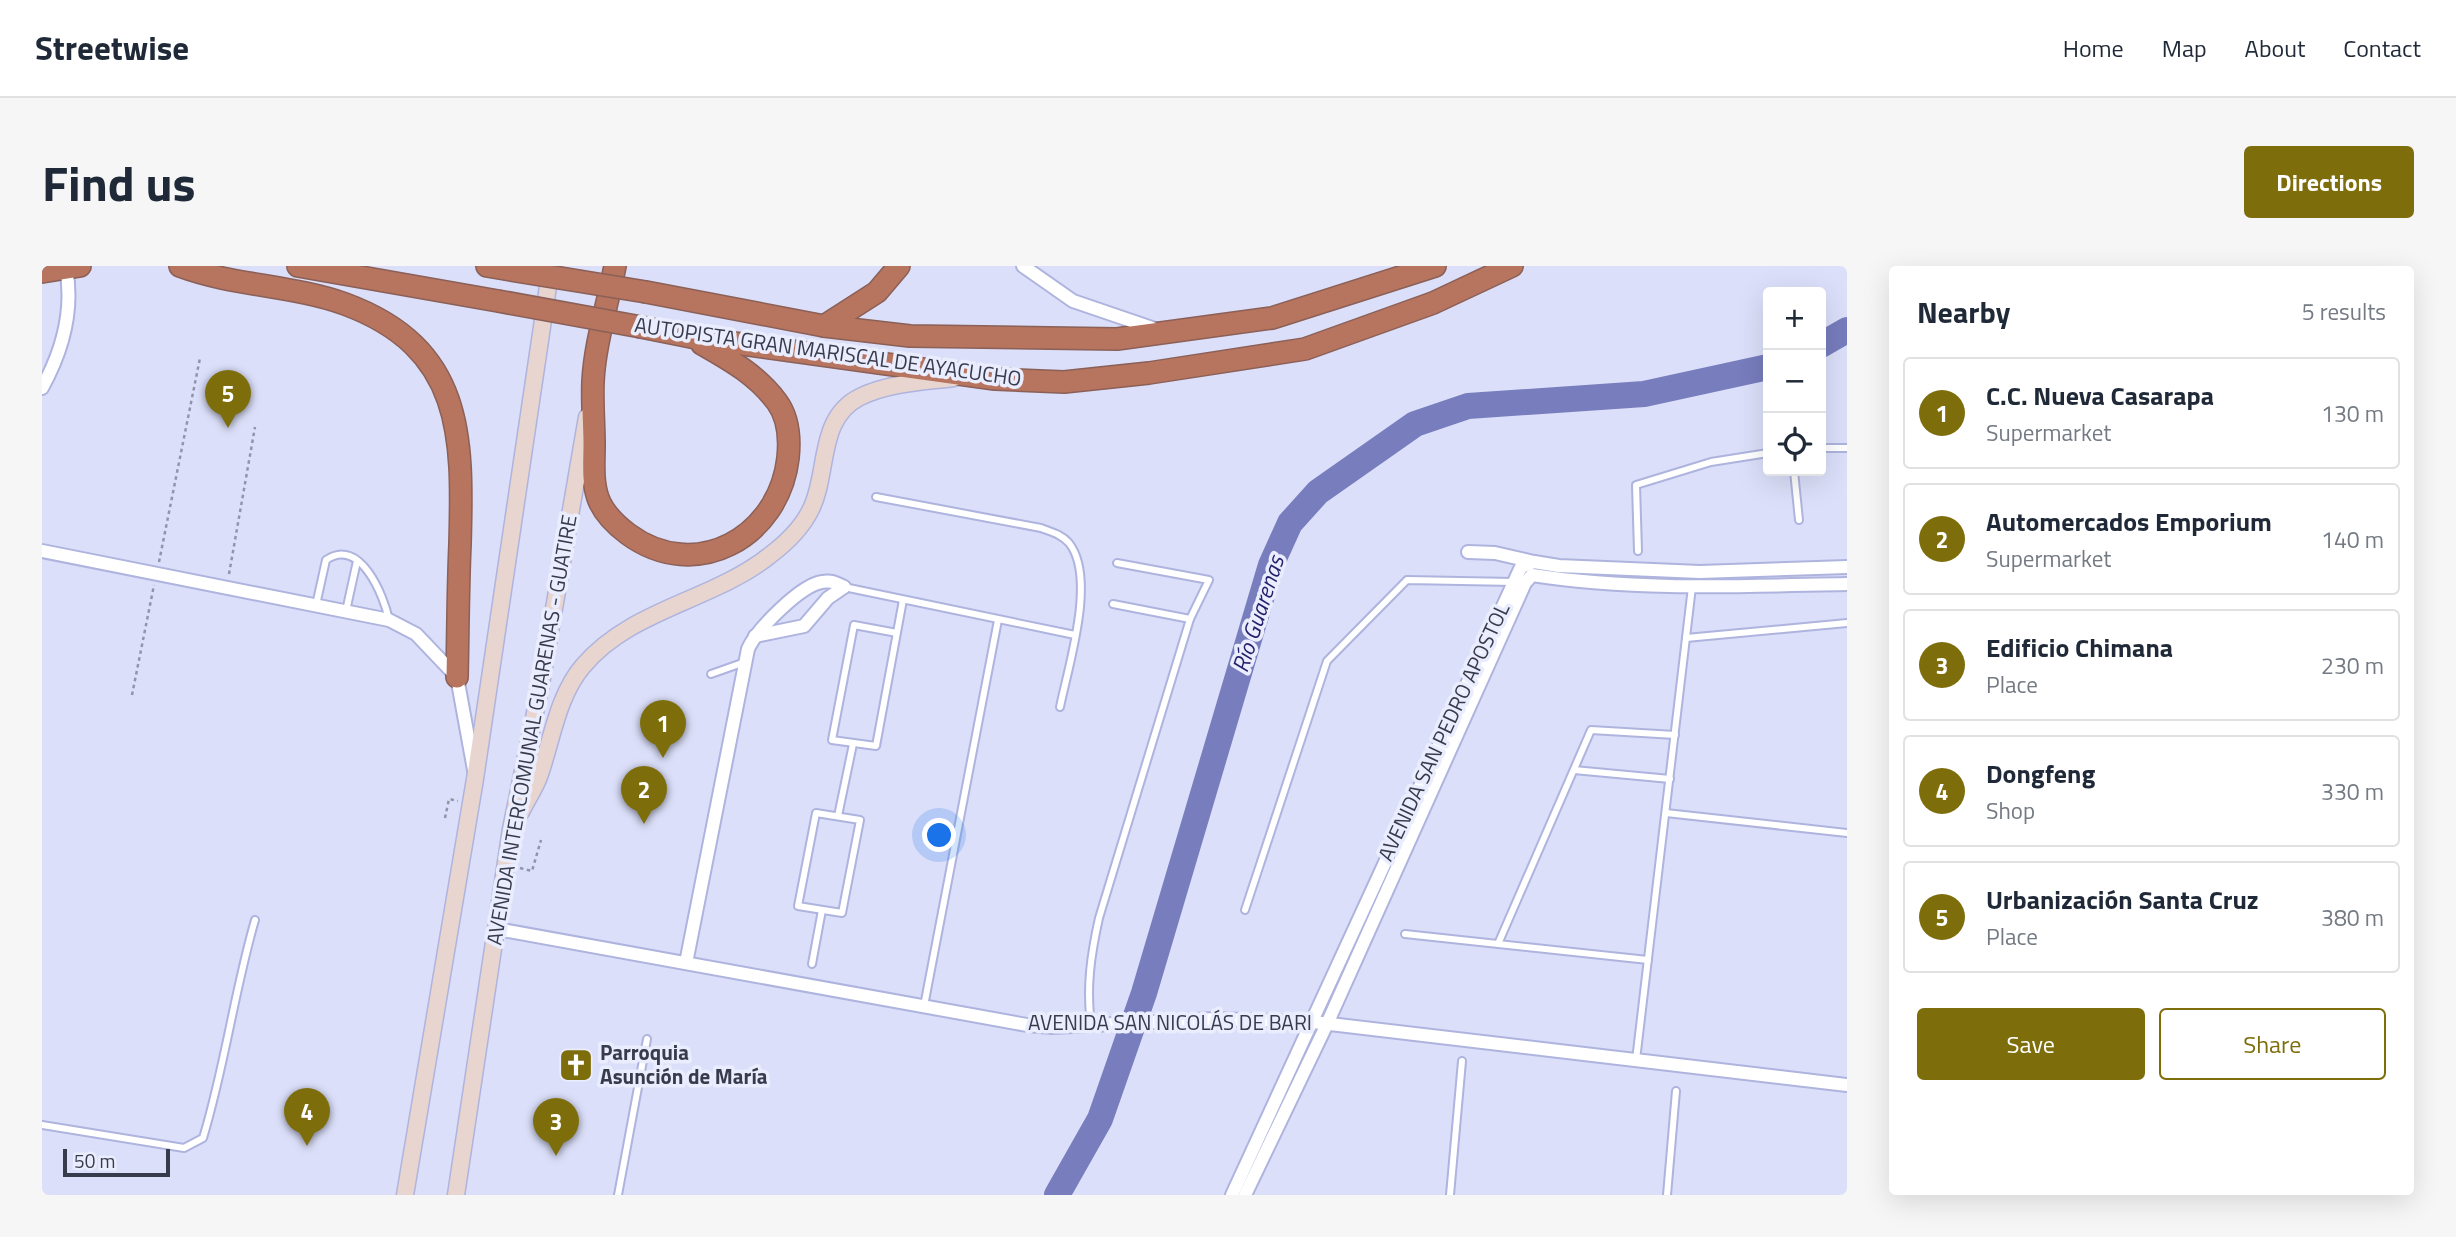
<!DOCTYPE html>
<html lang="en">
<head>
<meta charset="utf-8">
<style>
	:root { --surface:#fff; --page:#f6f6f7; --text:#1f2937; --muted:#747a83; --line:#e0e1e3; --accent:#7e6e0b }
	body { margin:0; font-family:"Titillium Web",sans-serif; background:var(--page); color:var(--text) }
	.controls { position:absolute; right:21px; top:21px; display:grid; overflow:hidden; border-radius:7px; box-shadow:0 7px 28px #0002 }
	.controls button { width:63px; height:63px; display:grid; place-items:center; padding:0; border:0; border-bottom:2px solid var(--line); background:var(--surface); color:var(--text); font:35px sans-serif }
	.scale { position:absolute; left:21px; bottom:18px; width:107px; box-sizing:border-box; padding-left:7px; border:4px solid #383b4c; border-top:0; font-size:19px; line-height:24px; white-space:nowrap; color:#383b4c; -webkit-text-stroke:5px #eaedfe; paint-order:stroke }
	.you { position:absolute; left:898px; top:570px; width:24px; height:24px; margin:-18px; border:5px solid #fff; border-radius:50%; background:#1a73e8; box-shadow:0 0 0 10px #1a73e833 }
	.badge { display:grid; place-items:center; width:46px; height:46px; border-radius:50%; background:var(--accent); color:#fff; font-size:23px; font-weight:700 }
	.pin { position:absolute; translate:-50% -58px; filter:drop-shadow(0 2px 4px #0008) }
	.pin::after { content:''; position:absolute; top:37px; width:24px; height:21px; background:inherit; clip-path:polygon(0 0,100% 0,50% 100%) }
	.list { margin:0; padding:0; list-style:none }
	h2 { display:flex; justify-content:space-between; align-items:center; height:91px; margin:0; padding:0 28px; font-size:30px }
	h2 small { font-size:23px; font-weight:400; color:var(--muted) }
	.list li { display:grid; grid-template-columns:46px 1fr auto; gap:21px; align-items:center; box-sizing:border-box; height:112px; margin:0 14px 14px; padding:0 14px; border:2px solid var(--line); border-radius:7px }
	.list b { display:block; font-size:26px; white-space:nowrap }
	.list p { margin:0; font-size:23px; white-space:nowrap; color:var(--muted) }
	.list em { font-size:23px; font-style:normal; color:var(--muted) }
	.actions { display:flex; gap:14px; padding:21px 28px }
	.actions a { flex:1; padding:16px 0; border:2px solid var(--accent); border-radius:7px; text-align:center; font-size:24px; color:var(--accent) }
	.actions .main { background:var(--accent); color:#fff }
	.icon { flex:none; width:38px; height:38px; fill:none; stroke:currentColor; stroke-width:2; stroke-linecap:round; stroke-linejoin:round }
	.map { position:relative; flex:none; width:1805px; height:929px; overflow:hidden; border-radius:7px }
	header { display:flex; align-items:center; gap:42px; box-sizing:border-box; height:98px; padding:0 35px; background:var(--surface); border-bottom:2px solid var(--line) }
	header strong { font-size:33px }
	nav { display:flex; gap:38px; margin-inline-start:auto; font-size:24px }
	.intro { display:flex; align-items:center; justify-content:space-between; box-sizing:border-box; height:168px; padding:0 42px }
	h1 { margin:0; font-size:49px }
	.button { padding:18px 32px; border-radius:7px; background:var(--accent); color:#fff; font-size:24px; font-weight:700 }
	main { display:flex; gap:42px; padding:0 42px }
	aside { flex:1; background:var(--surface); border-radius:7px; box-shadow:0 7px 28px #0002 }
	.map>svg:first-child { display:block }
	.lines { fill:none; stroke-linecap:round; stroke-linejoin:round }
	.river { stroke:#777dbd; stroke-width:26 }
	.lane-casing { stroke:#aeb4de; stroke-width:10 }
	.street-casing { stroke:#aeb4de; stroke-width:16 }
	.secondary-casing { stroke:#aeb4de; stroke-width:19 }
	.highway-casing { stroke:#8b6058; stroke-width:24 }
	.path { stroke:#9195aa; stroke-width:2.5; stroke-dasharray:3.5 3.5; stroke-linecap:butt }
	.lane { stroke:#fff; stroke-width:6 }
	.street { stroke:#fff; stroke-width:12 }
	.secondary { stroke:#e9d5cf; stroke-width:16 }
	.highway { stroke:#b7745e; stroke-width:21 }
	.highway-bridge-casing { stroke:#8b6058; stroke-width:24; stroke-linecap:butt }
	.highway-bridge { stroke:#b7745e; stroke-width:21 }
	.labels { text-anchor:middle; stroke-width:7; stroke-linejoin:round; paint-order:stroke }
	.street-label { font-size:21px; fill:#383b4c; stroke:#eaedfe }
	.poi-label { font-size:21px; font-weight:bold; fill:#383b4c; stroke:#eaedfe; text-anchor:start }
	.water-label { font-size:23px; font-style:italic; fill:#241e6b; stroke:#eaedfe }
</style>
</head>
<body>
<header>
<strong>Streetwise</strong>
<nav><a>Home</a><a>Map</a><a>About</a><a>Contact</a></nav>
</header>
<div class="intro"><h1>Find us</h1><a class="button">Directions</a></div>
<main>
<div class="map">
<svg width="1805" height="929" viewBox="0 0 1805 929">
	<rect width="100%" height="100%" fill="#dbdff9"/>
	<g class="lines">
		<!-- river -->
		<g class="river">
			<polyline points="1779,79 1805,64"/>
			<polyline points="1015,929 1058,853 1102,727 1229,299 1248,257 1276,226 1373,158 1426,140 1602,128 1726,101"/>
		</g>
		<!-- lane casing -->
		<g class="lane-casing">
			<g id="lane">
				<polyline points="1779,182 1805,182"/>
				<polyline points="1752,205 1757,254"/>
				<path d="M834,231L999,262C1009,266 1019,268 1027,277C1055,312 1026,401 1018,441"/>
				<polyline points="1596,285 1594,219 1669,196 1726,187"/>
				<polyline points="802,321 1033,369"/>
				<polyline points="1071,338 1148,353"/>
				<path d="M274,339L284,294C318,270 342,330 347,354"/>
				<polyline points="304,345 315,295"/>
				<polyline points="855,367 812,359 790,474 834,480 861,334"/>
				<polyline points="1644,372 1805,357"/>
				<polyline points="669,408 703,396"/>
				<polyline points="1532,504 1628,513"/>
				<polygon points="774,547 818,554 800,647 756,640"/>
				<polyline points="1624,547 1805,567"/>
				<polyline points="796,550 811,478"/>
				<polyline points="1203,644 1285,395 1365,314 1472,316"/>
				<polyline points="1363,668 1606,694"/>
				<polyline points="1456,678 1549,464 1633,469"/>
				<polyline points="770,698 780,644"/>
				<polyline points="882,740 956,354"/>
				<path d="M1049,758C1044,721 1049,688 1057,652L1148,353L1167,314L1075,297"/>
				<polyline points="1594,794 1650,321"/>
				<path d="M0,859L142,882L161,872C183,800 192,726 213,654"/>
				<polyline points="576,929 605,773"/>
				<polyline points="1408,929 1420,795"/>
				<polyline points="1625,929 1634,825"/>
			</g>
		</g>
		<!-- street casing -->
		<g class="street-casing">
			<g id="street">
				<polyline points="981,0 1031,35 1116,64"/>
				<path d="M0,122C21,84 32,45 24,2"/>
				<polyline points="0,285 347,354 374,368 415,411 432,504"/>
				<polyline points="1426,286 1453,287 1492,296"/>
				<polyline points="713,370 762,360 786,332 802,321"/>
				<polyline points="455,663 985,759 1010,761 1173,753 1271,756 1805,819"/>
				<path d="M644,697L706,383C715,363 759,319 780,316C789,314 794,317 802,321"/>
				<polyline points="1190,929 1479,301 1492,296 1517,300 1658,306 1805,301"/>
				<path d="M1203,929L1285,758L1483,317L1490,309C1595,325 1699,320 1805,318"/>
			</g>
		</g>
		<!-- secondary casing -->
		<g class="secondary-casing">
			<g id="secondary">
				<path d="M479,546C485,533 494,521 498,508C510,473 516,429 541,400C589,343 670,335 727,290C743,278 760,262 769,243C787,207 775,152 818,131C846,117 881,116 912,112"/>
				<polyline points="363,929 433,513 509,0"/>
				<polyline points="414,929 469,563 499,418 545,151"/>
			</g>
		</g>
		<!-- highway casing -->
		<g class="highway-casing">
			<g id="highway">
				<path d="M138,0C191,20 250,19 303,38C422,82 421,170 418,278C416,322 416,366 415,411"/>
				<polyline points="256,0 456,35"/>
				<polyline points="445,0 463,3"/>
				<path d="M573,0C566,37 553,77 551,115C550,136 552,158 552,179C552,196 550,215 556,232C561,246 574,259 586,268C654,318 737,271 746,192C748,173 746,151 735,136C715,109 688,94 660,78"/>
				<polyline points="0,6 38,0"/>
				<polyline points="604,26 782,60 868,70 1075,73 1230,52 1393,0"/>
				<polyline points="782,60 835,26 857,0"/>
				<polyline points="599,61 649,71 953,113 1022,116 1107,107 1263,83 1391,37 1470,0"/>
			</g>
		</g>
		<!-- path -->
		<g class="path">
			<polyline points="117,296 158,92"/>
			<polyline points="187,308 213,161"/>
			<polyline points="90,429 112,319"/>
			<polyline points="403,552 407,533 416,535"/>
			<polyline points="478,602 490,605 499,574"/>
		</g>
		<!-- lane -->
		<use href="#lane" class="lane"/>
		<!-- street -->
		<use href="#street" class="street"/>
		<!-- secondary -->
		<use href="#secondary" class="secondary"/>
		<!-- highway -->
		<use href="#highway" class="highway"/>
		<!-- highway-bridge casing -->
		<g class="highway-bridge-casing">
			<g id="highway-bridge">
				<polyline points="463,3 604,26"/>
				<polyline points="456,35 599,61"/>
			</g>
		</g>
		<!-- highway-bridge -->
		<use href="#highway-bridge" class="highway-bridge"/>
	</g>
	<!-- icons -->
	<defs>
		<g id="church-square" transform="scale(1.75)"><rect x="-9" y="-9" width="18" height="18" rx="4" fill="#7e6e0b" stroke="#eaedfe"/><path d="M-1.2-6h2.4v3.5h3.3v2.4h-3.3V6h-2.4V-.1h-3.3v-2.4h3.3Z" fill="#fff"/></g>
	</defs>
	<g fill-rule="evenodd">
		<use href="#church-square" x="534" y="799"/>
	</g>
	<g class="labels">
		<!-- street labels -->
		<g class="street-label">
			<text transform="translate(786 86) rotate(8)" y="7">AUTOPISTA GRAN MARISCAL DE AYACUCHO</text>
			<text transform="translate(490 464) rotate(-80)" y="7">AVENIDA INTERCOMUNAL GUARENAS - GUATIRE</text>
			<text transform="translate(1402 466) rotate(-65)" y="7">AVENIDA SAN PEDRO APOSTOL</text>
			<text x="1128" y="764">AVENIDA SAN NICOLÁS DE BARI</text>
		</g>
		<!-- poi labels -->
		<g class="poi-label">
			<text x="558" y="794">Parroquia<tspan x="558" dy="24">Asunción de María</tspan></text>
		</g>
		<!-- water labels -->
		<g class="water-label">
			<text transform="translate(1216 348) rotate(-72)" y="8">Río Guarenas</text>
		</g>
	</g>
</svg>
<div class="controls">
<button>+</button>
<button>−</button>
<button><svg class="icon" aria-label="locate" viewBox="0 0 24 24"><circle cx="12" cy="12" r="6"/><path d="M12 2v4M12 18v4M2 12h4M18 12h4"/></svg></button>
</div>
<div class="scale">50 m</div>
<div class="you"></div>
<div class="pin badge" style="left:621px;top:492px">1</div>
<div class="pin badge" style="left:602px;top:558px">2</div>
<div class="pin badge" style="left:514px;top:890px">3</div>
<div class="pin badge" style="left:265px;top:880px">4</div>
<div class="pin badge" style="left:186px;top:162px">5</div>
</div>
<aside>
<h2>Nearby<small>5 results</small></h2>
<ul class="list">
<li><span class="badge">1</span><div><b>C.C. Nueva Casarapa</b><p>Supermarket</p></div><em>130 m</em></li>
<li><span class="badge">2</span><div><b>Automercados Emporium</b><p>Supermarket</p></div><em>140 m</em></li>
<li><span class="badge">3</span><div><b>Edificio Chimana</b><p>Place</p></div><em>230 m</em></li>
<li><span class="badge">4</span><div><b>Dongfeng</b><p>Shop</p></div><em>330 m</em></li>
<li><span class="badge">5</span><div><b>Urbanización Santa Cruz</b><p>Place</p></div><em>380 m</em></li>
</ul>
<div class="actions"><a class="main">Save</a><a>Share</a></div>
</aside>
</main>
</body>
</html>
